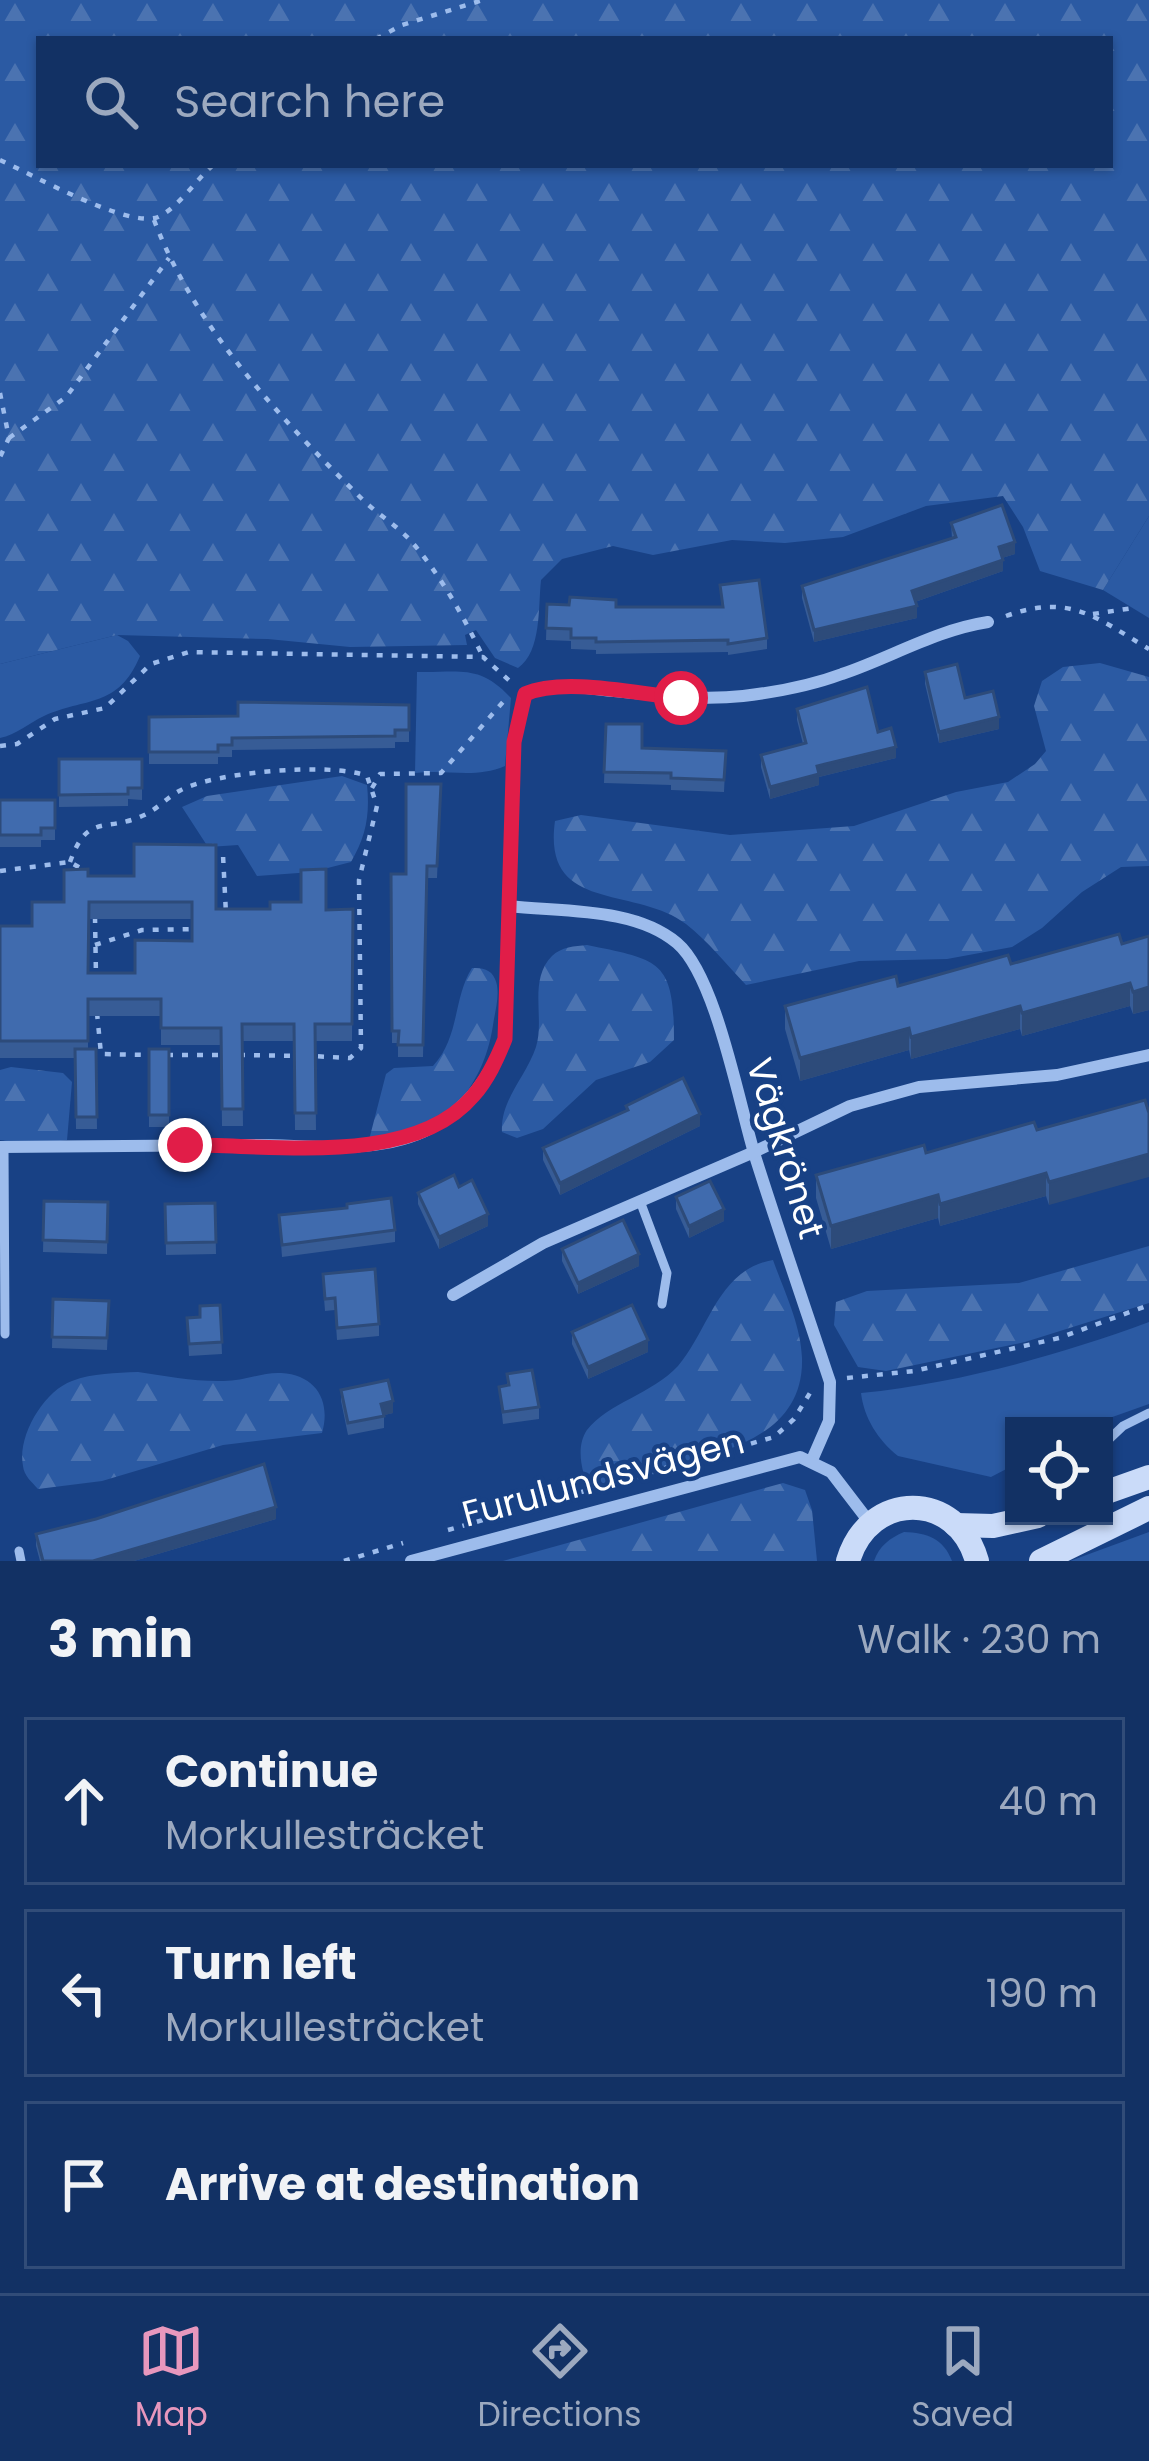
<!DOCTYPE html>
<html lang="en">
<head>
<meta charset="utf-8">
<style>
	:root { --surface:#123164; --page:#1b396a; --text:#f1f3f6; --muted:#9ca9bf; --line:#314c78; --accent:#e797bd }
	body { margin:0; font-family:Poppins,sans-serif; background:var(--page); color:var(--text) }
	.controls { position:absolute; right:36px; bottom:36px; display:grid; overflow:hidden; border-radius:0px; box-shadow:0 3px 9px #0004 }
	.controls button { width:108px; height:108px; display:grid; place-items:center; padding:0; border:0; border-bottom:3px solid var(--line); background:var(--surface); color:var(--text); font:60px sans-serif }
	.stop { position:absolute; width:36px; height:36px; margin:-27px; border:9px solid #e11d48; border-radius:50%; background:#fff }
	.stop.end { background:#e11d48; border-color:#fff; box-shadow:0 3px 12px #0008 }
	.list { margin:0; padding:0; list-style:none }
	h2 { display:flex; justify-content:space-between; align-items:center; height:156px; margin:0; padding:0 48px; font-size:51px }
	h2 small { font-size:39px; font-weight:400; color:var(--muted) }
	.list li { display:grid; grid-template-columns:78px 1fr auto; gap:36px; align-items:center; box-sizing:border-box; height:168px; margin:0 24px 24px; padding:0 24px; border:3px solid var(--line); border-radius:0px }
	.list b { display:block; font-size:45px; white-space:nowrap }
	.list p { margin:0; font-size:39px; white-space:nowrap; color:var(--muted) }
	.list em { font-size:39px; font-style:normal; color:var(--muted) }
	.icon { flex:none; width:66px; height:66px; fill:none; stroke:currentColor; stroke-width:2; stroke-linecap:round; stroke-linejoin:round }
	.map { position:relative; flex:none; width:1149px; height:1561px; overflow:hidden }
	.search { position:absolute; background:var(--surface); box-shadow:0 3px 9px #0004; left:36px; right:36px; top:36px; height:132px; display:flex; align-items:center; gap:30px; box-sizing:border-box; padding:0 42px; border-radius:0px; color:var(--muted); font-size:45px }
	.sheet { height:732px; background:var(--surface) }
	nav { display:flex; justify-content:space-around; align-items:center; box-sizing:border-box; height:168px; border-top:3px solid var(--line); background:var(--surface); font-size:33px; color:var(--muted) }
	nav a { display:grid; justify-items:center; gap:6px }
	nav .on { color:var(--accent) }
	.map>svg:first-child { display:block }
	.grass { fill:#2b5aa3 }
	.forest { fill:url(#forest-firs); fill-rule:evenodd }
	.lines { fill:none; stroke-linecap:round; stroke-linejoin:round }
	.path { stroke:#9dbcec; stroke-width:4.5; stroke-dasharray:6 9; stroke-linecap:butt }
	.lane { stroke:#9dbcec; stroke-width:9 }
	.street { stroke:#9dbcec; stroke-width:12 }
	.secondary { stroke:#cadbf9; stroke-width:24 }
	.wall { fill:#375c96; fill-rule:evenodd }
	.shaded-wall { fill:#2d4b7a }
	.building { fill:#406bae; stroke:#2d4b7a; stroke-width:3; fill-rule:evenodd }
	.route { stroke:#e11d48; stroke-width:15 }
	.labels { text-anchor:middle; stroke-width:9; stroke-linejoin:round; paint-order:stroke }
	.street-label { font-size:36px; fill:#fff; stroke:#184185 }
</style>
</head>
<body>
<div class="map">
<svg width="1149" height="1561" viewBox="0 0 1149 1561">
	<defs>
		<pattern id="forest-firs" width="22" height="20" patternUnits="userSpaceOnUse" patternTransform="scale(3)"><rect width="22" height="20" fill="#2b5aa3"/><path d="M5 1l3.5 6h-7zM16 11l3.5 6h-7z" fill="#4b73b1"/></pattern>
	</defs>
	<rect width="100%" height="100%" fill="#184185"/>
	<!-- grass -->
	<g class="grass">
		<polygon points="1149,516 1149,618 1103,590"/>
		<path d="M117,635L128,641L140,656C118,709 85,697 44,716C29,723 16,735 0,738V664Z"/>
		<path d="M417,672C461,673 479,664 511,698L505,766C475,779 447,769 415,773Z"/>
		<path d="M1149,1322V1404L1087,1426H1014V1465L991,1477L898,1456C878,1440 864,1418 861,1393C958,1383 1057,1356 1149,1322Z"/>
		<path d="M904,1532C927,1533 943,1538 952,1561H874C879,1546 890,1538 904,1532Z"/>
		<polygon points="1149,1532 1149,1561 1070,1561"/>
	</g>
	<!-- forest -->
	<g class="forest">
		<path d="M0,0H1149V516L1103,590L1040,571L1023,527L1003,496L926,506L843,537L785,543L732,540L653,555L613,546L562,559L541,580C538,607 542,651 518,668L495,658L476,630L465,635L467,645L350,647L268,639L117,635L0,664ZM39,39H1110V165H39Z"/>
		<path d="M1100,663L1149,677V866L1121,867L1082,892L1042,928L1012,947L947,959L859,961L746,985C727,965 708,941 686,924C634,885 542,914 555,821L581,815L730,835L854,826L956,792L1008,782L1035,764L1046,751L1034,706L1042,681L1063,667Z"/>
		<path d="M342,776L367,785C370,815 366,836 351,862L312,872L257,876L238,845L208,847L182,807L207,796Z"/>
		<path d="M587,945C660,960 674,960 674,1040L650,1062L596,1080L543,1129L517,1138L502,1132C500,1100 526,1077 536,1047C545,1019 528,980 552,956C561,947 575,946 587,945Z"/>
		<path d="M472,968C482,968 491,969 495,979C501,992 495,1011 493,1025C483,1092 437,1141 369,1140L386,1074L394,1068L433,1066C460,1037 453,998 472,968Z"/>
		<polygon points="11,1067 63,1073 72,1082 67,1140 33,1145 0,1140 0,1070"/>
		<polygon points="1149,1246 1149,1303 1025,1342 886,1371 858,1367 834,1325 836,1302 867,1291 1019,1283"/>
		<path d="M773,1260C784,1291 801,1325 802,1358C804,1434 729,1450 672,1468C644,1478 620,1486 591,1491C582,1475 575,1447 587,1430C608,1403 652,1394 678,1366C709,1330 718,1269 773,1260Z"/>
		<path d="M138,1372C166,1376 196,1382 224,1381C243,1381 263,1372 281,1373C317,1375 331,1402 322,1433L223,1445L102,1481L38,1489C32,1482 24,1476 23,1466C17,1436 44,1391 72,1381C93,1373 116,1373 138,1372Z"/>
		<polygon points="783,1483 805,1490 812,1510 817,1561 503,1561"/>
	</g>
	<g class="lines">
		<!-- path -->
		<g class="path">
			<polyline points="376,39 402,25 483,0"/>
			<path d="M0,160C31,174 129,229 158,217C178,208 196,180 213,165"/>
			<path d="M154,220C195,328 279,417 361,498C376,513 396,525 410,540C440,574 464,617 483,657"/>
			<polyline points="0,393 9,438 0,457"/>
			<polyline points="9,438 66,397 169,258"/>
			<polyline points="1093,614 1133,608"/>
			<path d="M1006,616C1070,593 1095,617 1149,649"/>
			<polyline points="0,746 17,744 55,719 105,708 151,664 189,652 483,657 513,684"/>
			<polyline points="372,788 380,774 441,773 503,702"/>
			<polyline points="210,855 223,855 226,914"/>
			<path d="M70,862C88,812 104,833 142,816C157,810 167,797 181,790C215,772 332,762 367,776L377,806L359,880L361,1048L350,1058L311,1056"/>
			<polyline points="0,871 70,862 87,872"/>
			<polyline points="95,917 96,977"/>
			<polyline points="95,945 142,930 198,929"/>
			<polyline points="97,1013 101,1054 149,1055"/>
			<polyline points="167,1055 227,1055"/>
			<polyline points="239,1055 299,1056"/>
			<polyline points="847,1378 914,1371 1059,1338 1149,1305"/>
			<polyline points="448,1530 774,1437 794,1419 813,1388"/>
			<polyline points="344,1561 403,1543"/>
		</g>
		<!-- lane -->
		<g class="lane">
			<polyline points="4,1148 5,1334"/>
			<polyline points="640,1201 667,1273 662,1304"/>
			<polyline points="1104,1444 1123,1426 1149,1413"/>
			<polyline points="19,1551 21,1561"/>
		</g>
		<!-- street -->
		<g class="street">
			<path d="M509,906C561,912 635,907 677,943C716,976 739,1104 755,1156C779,1232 805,1307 830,1382L829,1421L812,1460"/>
			<path d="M0,1147C83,1147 166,1145 249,1145C307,1144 377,1157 431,1128C469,1108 489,1077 505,1039L514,742L525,694C556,680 592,690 624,692C664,696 704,700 743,696C777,692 810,686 842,674C892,657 936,630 988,622"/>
			<polyline points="453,1295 543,1243 754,1152 850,1106 919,1087 1057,1075 1149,1055"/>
			<polyline points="411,1561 800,1457 831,1472 870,1523"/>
		</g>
		<!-- secondary -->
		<g class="secondary">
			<polyline points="1104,1493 1149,1477"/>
			<polyline points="956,1525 993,1526 1038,1516"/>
			<path d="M848,1561C869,1490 957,1490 977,1561"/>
			<polyline points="1041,1561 1149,1508"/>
		</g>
	</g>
	<!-- wall -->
	<g class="wall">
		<polygon points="951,523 1015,554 1002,558 1003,571 915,602 917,618 814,642 802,598 802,586 952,538"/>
		<polygon points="720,585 767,638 767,649 728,655 728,652 596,654 596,650 571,649 571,641 546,640 547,604 616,607 722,607"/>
		<polygon points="925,672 965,698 999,729 939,743 925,684"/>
		<polygon points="409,705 409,742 395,742 395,748 232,750 232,757 218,757 218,764 149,764 149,717 238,716"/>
		<polygon points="797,709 878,732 896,758 819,777 819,785 770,799 761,767 761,755 803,744 797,720"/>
		<polygon points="606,724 642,748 726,751 724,792 671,790 671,785 604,783"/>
		<polygon points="59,759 142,759 142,800 128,799 128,806 59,807"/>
		<polygon points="441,784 437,878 427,878 423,1057 398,1057 398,1043 392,1043 391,874 406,874"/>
		<polygon points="0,800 55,800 55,840 41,840 41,847 0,847"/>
		<path d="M88,876H134L216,909H353L352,1041H315L316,1130H295L294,1041H242L243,1126H222L221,1045H161V1016H88V1049H96L97,1129H76L75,1058H0V926H32L64,902ZM89,919H192V941L135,973H89Z"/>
		<polygon points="1149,936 1149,1010 1133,1014 1130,1006 1022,1036 1020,1029 911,1059 909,1050 800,1081 785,1029 785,1006 1122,944"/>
		<rect x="149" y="1049" width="20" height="78"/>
		<polygon points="1145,1100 1049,1205 1046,1196 940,1226 938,1218 831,1249 816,1198 816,1175 1037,1130"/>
		<polygon points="626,1106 700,1126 560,1195 543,1160 543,1148 626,1110"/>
		<polygon points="459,1187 488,1226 439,1249 418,1204 418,1193"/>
		<polygon points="676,1197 724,1221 689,1238 676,1209"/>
		<polygon points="44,1201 108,1202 107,1254 43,1252"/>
		<polygon points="215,1203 216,1254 166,1255 165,1204"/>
		<polygon points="279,1215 395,1230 395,1242 282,1257"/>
		<polygon points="562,1249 639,1266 578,1294 562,1261"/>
		<polygon points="323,1285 379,1324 379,1336 337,1340 335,1310 325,1311"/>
		<polygon points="53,1299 109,1301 107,1350 52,1348"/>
		<polygon points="220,1305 222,1354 189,1356 187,1318 200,1317"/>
		<polygon points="572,1332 648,1352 588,1379 572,1344"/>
		<polygon points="507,1374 539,1407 539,1419 503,1424 499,1387 507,1385"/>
		<polygon points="341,1390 393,1413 384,1415 384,1428 348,1435 341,1401"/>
		<polygon points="96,1519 276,1519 134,1561 40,1561 36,1546 36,1534"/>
	</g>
	<!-- shaded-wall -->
	<g class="shaded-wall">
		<polygon points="1015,542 1015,554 999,559 999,547"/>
		<polygon points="1003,560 1003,571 912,603 912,591"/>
		<polygon points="917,606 917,618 814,642 814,630"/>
		<polygon points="999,717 999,729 939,743 939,732"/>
		<polygon points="896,747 896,758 819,777 819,785 770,799 770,787 817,766"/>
		<polygon points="1130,983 1130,1006 1022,1036 1022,1013"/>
		<polygon points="1149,987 1149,1010 1133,1014 1133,992"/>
		<polygon points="1020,1006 1020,1029 911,1059 911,1037"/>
		<polygon points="909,1028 909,1050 800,1081 800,1058"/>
		<polygon points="700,1114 700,1126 560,1195 560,1183"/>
		<polygon points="1149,1154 1149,1177 1049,1205 1049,1182"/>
		<polygon points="1046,1173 1046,1196 940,1226 940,1204"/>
		<polygon points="938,1195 938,1218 831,1249 831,1226"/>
		<polygon points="724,1209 724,1221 689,1238 689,1226"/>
		<polygon points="488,1214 488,1226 439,1249 439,1237"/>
		<polygon points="639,1254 639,1266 578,1294 578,1283"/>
		<polygon points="648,1340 648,1352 588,1379 588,1367"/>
		<polygon points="393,1401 393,1413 381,1416 381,1404"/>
		<polygon points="276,1507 276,1519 134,1561 93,1561"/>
	</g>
	<!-- building -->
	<g class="building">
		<polygon points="1002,505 1015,542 999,547 1003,560 912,591 917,606 814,630 802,586 956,537 951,523"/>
		<polygon points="759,580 767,638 728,644 728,640 596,642 596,638 571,638 571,629 546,628 547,604 569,605 570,597 616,600 616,607 723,607 720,585"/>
		<polygon points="957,664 965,698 993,691 999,717 939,732 925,672"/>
		<polygon points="867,687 878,732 891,728 896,747 817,766 819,774 770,787 761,755 806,743 797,709"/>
		<polygon points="238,702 409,705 409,730 395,730 395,736 232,738 232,745 218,745 218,752 149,752 149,717 238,716"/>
		<polygon points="606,724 642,724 642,748 726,751 724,780 671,778 671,773 604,772"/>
		<polygon points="59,759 142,759 142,788 128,788 128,794 59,795"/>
		<polygon points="406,784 441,784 437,866 427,866 423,1045 398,1045 399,1031 392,1031 391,874 406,874"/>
		<polygon points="0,800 55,800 55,828 41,828 41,835 0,835"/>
		<path d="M134,844L216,845V909H270V902H301V870L326,869V910L353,909L352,1024H315L316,1113H295L294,1024H242L243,1109H222L221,1028H161V999H88V1041H0V926H32V902H64V870L88,869V876H134ZM89,902H192V941L135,940V973H88Z"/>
		<polygon points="1119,934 1122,944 1149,936 1149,987 1133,992 1130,983 1022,1013 1020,1006 911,1037 909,1028 800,1058 785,1006 896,976 898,986 1008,955 1011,964"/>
		<polygon points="75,1049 96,1049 97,1117 76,1117"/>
		<rect x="149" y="1049" width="20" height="66"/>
		<polygon points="683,1078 700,1114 560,1183 543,1148 628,1110 626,1106"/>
		<polygon points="1145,1100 1148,1110 1149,1109 1149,1154 1049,1182 1046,1173 940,1204 938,1195 831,1226 816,1175 924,1145 926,1153 1034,1122 1037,1130"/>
		<polygon points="454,1175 459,1187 472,1180 488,1214 439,1237 418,1193"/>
		<polygon points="710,1181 724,1209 689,1226 676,1197"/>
		<polygon points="391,1198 395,1230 282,1245 279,1215 347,1208 347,1204"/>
		<polygon points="44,1201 108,1202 107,1242 43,1240"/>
		<polygon points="215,1203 216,1242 166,1243 165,1204"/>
		<polygon points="623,1220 639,1254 578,1283 562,1249"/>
		<polygon points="375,1269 379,1324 337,1328 335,1298 325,1299 323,1274"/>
		<polygon points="53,1299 109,1301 107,1338 52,1337"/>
		<polygon points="220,1305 222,1342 189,1344 187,1318 200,1317 200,1306"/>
		<polygon points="632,1305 648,1340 588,1367 572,1332"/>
		<polygon points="532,1370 539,1407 503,1412 499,1387 509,1385 507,1374"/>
		<polygon points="388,1380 393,1401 381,1404 384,1416 348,1423 341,1390"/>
		<polygon points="264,1464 276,1507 93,1561 43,1561 36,1534 96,1519"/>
	</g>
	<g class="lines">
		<!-- route -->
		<path class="route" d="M185,1145C270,1144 412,1168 473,1096C488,1079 497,1059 505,1039L514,742L525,694C564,677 637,694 681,698"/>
	</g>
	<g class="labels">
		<!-- street labels -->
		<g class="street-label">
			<text transform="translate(786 1148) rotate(73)" y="13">Vägkrönet</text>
			<text transform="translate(603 1477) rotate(-15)" y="13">Furulundsvägen</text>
		</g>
	</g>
</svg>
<div class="controls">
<button><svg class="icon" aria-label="locate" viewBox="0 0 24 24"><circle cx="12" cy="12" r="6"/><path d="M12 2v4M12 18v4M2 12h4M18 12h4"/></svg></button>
</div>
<div class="stop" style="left:681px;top:698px"></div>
<div class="stop end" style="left:185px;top:1145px"></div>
<div class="search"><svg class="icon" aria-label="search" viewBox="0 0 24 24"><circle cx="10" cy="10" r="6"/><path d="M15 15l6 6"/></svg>Search here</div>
</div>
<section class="sheet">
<h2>3 min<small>Walk · 230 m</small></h2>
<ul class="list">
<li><svg class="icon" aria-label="ahead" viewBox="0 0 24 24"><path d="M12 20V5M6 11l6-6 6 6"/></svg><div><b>Continue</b><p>Morkullesträcket</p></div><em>40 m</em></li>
<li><svg class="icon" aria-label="left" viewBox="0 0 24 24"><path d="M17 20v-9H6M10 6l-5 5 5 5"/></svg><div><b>Turn left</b><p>Morkullesträcket</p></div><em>190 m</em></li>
<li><svg class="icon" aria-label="arrive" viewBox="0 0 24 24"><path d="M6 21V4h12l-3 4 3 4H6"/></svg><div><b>Arrive at destination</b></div></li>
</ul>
</section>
<nav>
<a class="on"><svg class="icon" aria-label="map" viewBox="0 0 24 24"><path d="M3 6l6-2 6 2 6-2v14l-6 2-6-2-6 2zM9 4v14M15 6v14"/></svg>Map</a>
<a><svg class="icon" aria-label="directions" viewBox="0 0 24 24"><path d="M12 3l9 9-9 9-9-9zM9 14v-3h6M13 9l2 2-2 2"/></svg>Directions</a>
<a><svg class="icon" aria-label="saved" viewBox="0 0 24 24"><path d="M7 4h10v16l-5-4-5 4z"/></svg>Saved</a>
</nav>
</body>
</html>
